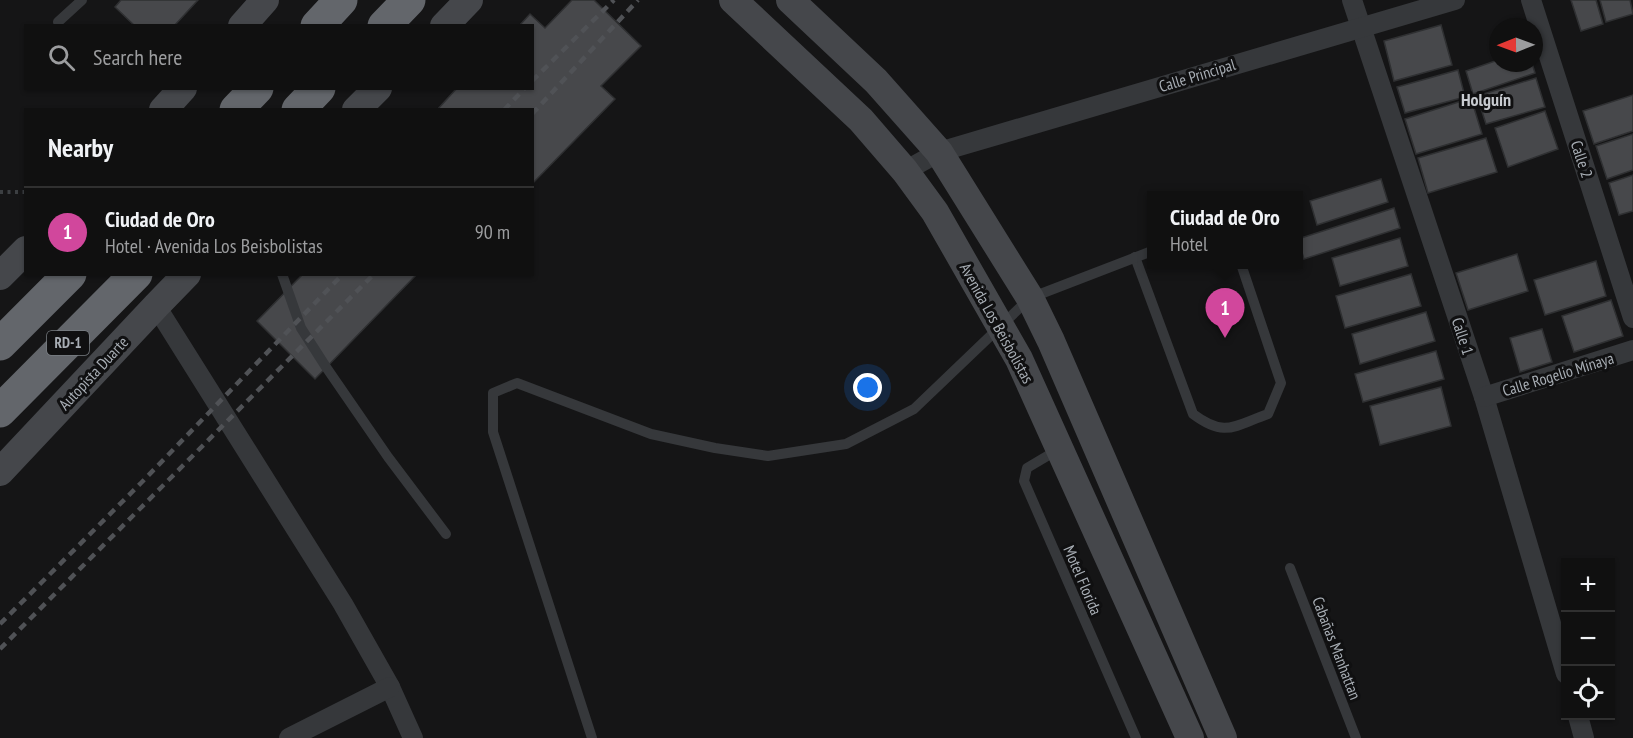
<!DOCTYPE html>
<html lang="en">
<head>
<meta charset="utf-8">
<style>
	:root { --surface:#101010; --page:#191919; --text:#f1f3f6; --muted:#9c9d9f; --line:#303030; --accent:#b45309 }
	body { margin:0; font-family:"PT Sans Narrow",sans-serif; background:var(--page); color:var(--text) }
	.controls { position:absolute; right:18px; bottom:18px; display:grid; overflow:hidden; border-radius:0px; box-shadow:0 2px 4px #0004 }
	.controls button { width:54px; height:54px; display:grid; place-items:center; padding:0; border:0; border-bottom:2px solid var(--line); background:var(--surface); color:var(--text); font:30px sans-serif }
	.compass { position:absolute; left:1489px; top:18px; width:54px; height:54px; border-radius:50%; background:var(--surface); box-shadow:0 2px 4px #0004; rotate:269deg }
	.you { position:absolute; left:868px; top:388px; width:21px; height:21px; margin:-15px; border:4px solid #fff; border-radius:50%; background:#1a73e8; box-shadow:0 0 0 9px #1a73e833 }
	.badge { display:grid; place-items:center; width:39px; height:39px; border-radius:50%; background:var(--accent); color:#fff; font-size:20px; font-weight:700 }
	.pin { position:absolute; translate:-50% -50px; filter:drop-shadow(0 2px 3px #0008) }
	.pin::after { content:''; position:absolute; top:32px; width:21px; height:18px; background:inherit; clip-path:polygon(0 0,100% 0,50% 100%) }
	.popup { position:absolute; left:1147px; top:191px; width:156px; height:78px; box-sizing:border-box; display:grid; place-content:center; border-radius:0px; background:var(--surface); filter:drop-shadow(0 2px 4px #0005); font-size:20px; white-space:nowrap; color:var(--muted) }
	.popup b { font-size:22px; color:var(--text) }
	.popup::after { content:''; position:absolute; left:50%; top:100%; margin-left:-12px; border:12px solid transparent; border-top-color:var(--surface) }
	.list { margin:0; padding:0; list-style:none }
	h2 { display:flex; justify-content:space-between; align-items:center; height:78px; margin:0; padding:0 24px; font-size:26px }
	h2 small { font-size:20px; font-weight:400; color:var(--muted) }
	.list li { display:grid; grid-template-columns:39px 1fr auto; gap:18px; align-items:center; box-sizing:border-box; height:90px; padding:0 24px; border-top:2px solid var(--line) }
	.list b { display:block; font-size:22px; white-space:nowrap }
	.list p { margin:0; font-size:20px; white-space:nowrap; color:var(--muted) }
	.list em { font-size:20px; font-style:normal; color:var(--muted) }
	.icon { flex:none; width:33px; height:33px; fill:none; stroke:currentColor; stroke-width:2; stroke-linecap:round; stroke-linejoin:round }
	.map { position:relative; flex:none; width:1633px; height:738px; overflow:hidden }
	.search { position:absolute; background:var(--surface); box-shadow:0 2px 4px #0004; left:24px; top:24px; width:510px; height:66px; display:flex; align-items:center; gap:15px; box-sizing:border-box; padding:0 21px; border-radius:0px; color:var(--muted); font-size:22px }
	.panel { position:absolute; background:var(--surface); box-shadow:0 2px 4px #0004; left:24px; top:108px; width:510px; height:168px; border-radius:0px }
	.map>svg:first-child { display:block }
	.building { fill:#47484b; stroke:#2f3032; stroke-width:1.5 }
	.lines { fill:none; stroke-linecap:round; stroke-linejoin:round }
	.path { stroke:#3c3f42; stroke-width:4; stroke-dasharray:3 4.5; stroke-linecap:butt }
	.service { stroke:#36383b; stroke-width:10 }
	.minor { stroke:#36383b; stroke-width:20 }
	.secondary { stroke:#45474b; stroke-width:28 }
	.motorway { stroke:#63666b; stroke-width:33 }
	.rail { stroke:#505256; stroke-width:4.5; stroke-dasharray:8 6; stroke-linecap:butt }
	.labels { text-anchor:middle; stroke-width:6; stroke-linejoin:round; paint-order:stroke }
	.shield { fill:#101011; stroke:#7a7f84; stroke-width:1.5 }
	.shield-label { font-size:15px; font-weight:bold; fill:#a8aeb5 }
	.street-label { font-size:16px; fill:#a8aeb5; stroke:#101011 }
	.neighbourhood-label { font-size:18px; font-weight:bold; fill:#c9ccd1; stroke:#101011 }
</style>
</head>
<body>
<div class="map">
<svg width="1633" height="738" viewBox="0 0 1633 738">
	<rect width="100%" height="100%" fill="#151516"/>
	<!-- building -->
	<g class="building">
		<polygon points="121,0 198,0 174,26 135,26 115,7"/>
		<polygon points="572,0 594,0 641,46 601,86 615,99 532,184 532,110 437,110 457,88 532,88 532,26 519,26 530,14 545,28"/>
		<polygon points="1571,0 1596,0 1603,24 1581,31"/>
		<polygon points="1600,0 1630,0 1633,14 1606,22"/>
		<polygon points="1441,25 1452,65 1394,81 1384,41"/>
		<polygon points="1498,60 1498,63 1532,63 1535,73 1473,94 1466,71"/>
		<polygon points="1458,70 1465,97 1405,113 1397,87"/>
		<polygon points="1536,78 1545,107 1486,124 1477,96"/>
		<polygon points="1633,95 1633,131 1594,144 1583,111"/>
		<polygon points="1471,98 1482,134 1416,154 1405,119"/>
		<polygon points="1545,111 1558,149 1508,167 1495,128"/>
		<polygon points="1633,134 1633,170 1607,179 1596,146"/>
		<polygon points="1486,138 1497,172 1428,193 1418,158"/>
		<polygon points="1633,175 1633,211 1619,215 1609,183"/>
		<polygon points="1381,179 1388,202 1317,225 1310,201"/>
		<polygon points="1394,208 1400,228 1304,259 1298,239"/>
		<polygon points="1400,238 1408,266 1340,286 1332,258"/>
		<polygon points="1517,254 1528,291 1468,310 1456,273"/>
		<polygon points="1596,261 1606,296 1545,315 1534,280"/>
		<polygon points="303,274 417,274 315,379 257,321"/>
		<polygon points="1411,274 1421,306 1345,328 1336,296"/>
		<polygon points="1611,300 1623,336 1574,352 1562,316"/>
		<polygon points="1426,312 1435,341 1360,364 1352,334"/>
		<polygon points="1542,329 1552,362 1520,372 1510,338"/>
		<polygon points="1436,351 1444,379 1363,402 1355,374"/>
		<polygon points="1441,387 1451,426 1380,445 1370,406"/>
	</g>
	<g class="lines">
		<!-- path -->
		<polyline class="path" points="0,192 26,192"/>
		<!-- service -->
		<g class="service">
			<polyline points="58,22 82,0"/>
			<path d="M1135,257L1193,414C1225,438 1234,426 1268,414L1281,383L1241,264"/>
			<polyline points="282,274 301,328 326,367 388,457 446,534"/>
			<polyline points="1059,449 1027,468 1024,481 1136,738"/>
			<polyline points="1290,568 1356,738"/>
			<polyline points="592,738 493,432 493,393 517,383 651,434 715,448 768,456 846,444 914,409 1030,298 1152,251"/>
		</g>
		<!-- minor -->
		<g class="minor">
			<polyline points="1352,0 1484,397 1566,674"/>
			<polyline points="1531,0 1633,318"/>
			<polyline points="905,171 939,152 1455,0"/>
			<polyline points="156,306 343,604 390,687 413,738"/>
			<polyline points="1484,397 1633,350"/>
			<polyline points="1578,716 1584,738"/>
			<polyline points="289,738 390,687"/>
		</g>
		<!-- secondary -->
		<g class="secondary">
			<polyline points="733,0 861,120 905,171 935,212 1019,359 1190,738"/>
			<polyline points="790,0 876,81 939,152 1030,298 1051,341 1223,738"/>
			<polyline points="242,26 265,0"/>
			<polyline points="444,26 469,0"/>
			<polyline points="163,110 183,88"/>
			<polyline points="356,110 378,88"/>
			<polyline points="0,276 26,250"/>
			<polyline points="0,472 156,306 187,274"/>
		</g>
		<!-- motorway -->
		<g class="motorway">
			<polyline points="317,26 341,0"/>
			<polyline points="384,26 409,0"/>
			<polyline points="236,110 257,88"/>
			<polyline points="298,110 319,88"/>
			<polyline points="0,344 70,274"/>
			<polyline points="0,411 136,274"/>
		</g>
		<!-- rail -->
		<g class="rail">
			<polyline points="532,81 614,0"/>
			<polyline points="504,110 525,88"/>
			<polyline points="532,114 638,0"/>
			<polyline points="0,624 141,483 343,274"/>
			<polyline points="0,649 374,274"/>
		</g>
	</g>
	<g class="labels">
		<!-- shield labels -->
		<rect class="shield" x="47" y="331" width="42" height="24" rx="4.5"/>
		<g class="shield-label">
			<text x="68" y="348">RD-1</text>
		</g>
		<!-- street labels -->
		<g class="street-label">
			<text transform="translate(1197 75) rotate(-17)" y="6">Calle Principal</text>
			<text transform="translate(1582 159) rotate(72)" y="6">Calle 2</text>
			<text transform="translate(997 323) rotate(61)" y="6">Avenida Los Beisbolistas</text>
			<text transform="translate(1463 336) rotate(72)" y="6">Calle 1</text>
			<text transform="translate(93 373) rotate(-47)" y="6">Autopista Duarte</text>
			<text transform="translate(1558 374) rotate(-17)" y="6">Calle Rogelio Minaya</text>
			<text transform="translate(1083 580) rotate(67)" y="6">Motel Florida</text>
			<text transform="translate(1337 648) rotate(69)" y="6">Cabañas Manhattan</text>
		</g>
		<!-- neighbourhood labels -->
		<g class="neighbourhood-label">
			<text x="1486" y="106">Holguín</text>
		</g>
	</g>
</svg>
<div class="controls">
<button>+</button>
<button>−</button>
<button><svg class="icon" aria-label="locate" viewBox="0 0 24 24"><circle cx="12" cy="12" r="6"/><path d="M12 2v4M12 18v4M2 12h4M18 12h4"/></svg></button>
</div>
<svg class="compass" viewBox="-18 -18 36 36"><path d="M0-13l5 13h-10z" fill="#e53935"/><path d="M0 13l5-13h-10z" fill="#9c9d9f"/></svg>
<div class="you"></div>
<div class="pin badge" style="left:1225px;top:338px;background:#d1479c">1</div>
<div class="popup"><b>Ciudad de Oro</b>Hotel</div>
<div class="search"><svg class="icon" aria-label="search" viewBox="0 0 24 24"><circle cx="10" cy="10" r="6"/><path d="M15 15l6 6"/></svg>Search here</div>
<section class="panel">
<h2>Nearby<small></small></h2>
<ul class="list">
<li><span class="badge" style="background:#d1479c">1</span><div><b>Ciudad de Oro</b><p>Hotel · Avenida Los Beisbolistas</p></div><em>90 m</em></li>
</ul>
</section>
</div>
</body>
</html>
